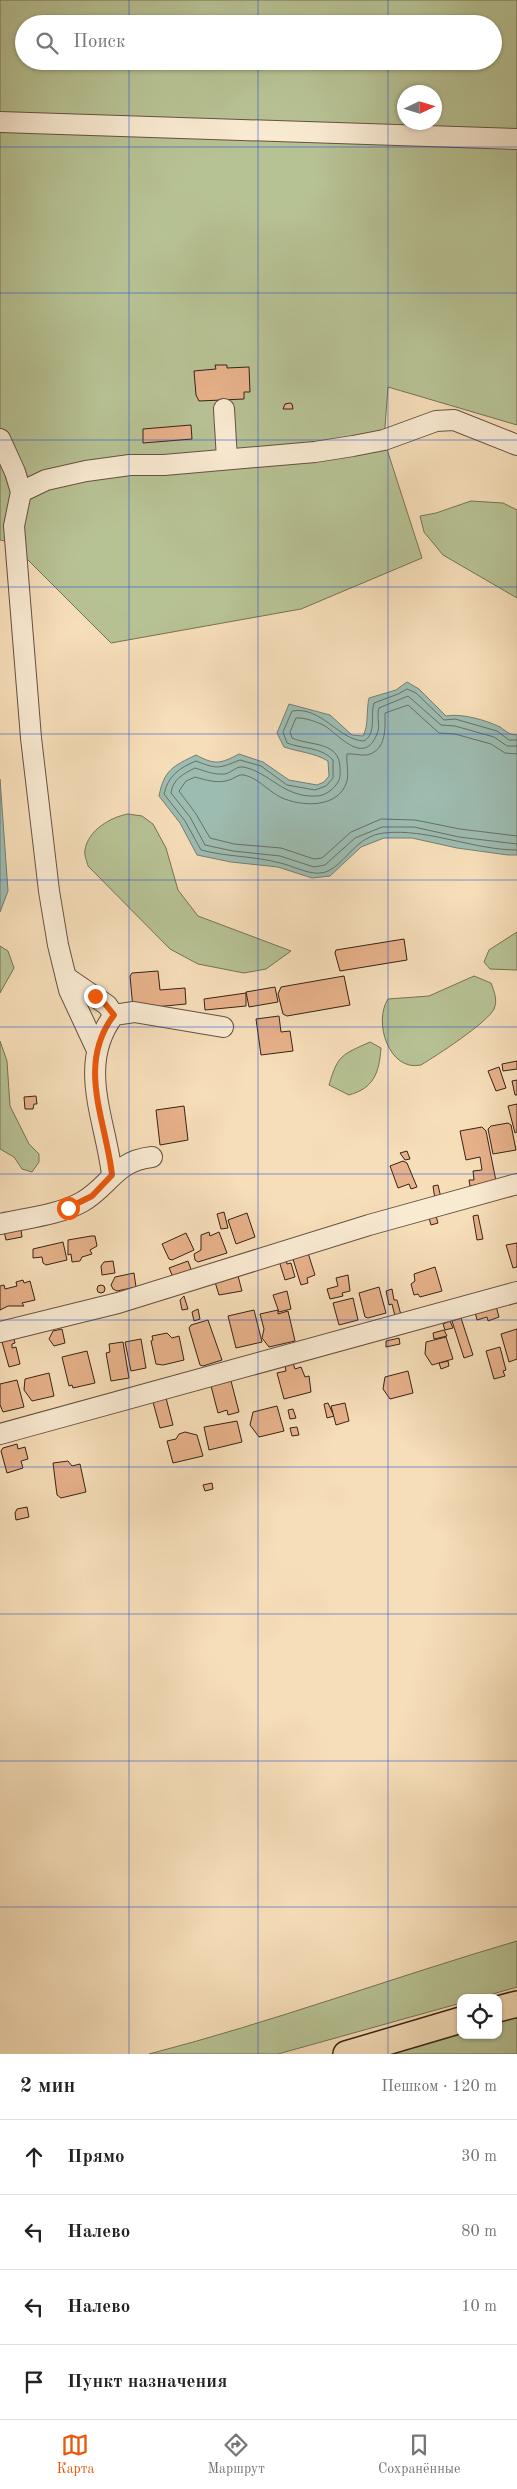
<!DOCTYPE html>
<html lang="ru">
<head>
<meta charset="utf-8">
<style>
	:root { --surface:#fff; --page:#f6f6f6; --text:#222; --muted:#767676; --line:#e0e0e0; --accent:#ea580c }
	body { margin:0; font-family:"Old Standard TT",serif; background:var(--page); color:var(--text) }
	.controls { position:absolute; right:15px; bottom:15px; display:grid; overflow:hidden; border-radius:10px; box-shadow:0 1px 4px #0004 }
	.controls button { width:45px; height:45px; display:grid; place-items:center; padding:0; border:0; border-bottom:1px solid var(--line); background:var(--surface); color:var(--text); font:25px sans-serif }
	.compass { position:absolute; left:397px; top:85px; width:45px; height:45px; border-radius:50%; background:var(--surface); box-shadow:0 1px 4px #0004; rotate:86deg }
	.stop { position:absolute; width:15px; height:15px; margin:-11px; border:4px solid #ea580c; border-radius:50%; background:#fff }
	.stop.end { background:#ea580c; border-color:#fff; box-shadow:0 1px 5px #0008 }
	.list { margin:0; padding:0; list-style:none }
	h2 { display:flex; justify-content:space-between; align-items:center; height:65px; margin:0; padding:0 20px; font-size:21px }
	h2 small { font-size:16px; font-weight:400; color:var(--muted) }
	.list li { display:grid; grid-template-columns:32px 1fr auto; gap:15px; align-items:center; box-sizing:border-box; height:75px; padding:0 20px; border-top:1px solid var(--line) }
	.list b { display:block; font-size:19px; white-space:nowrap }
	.list em { font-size:16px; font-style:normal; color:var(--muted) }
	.icon { flex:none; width:28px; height:28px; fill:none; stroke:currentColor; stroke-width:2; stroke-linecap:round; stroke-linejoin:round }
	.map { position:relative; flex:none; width:517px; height:2054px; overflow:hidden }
	.search { position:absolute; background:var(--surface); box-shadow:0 1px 4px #0004; left:15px; right:15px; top:15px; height:55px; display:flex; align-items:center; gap:12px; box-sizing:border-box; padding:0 18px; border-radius:28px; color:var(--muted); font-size:19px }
	.sheet { height:365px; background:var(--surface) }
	nav { display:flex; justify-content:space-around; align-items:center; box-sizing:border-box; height:70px; border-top:1px solid var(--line); background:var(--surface); font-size:14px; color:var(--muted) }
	nav a { display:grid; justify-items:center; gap:2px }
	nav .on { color:var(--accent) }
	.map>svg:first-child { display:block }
	.green { fill:#b7c294; stroke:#777256; fill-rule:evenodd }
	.water { fill:#9dbcb1; stroke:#747e73 }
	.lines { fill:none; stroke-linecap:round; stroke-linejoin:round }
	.shore { stroke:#6a6f64; stroke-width:1 }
	.building { fill:#e7b18a; stroke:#372217 }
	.minor-casing { stroke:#675140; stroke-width:22 }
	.major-casing { stroke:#372217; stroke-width:28 }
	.minor { stroke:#f9ead2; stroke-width:20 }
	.major { stroke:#f6deb9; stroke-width:25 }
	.route { stroke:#ea580c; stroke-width:6 }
	.grid { fill:none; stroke:#1d4ed8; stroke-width:1; stroke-opacity:0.55 }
</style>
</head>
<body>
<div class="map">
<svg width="517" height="2054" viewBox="0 0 517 2054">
	<rect width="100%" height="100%" fill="#f6deb9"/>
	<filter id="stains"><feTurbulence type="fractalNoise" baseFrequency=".004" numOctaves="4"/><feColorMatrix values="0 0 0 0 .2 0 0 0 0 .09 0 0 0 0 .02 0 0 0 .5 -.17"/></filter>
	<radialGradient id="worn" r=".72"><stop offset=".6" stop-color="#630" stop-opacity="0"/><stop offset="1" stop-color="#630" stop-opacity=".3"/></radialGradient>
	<!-- green -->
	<g class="green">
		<path d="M0,0H517V425L388,387L384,440L422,558L301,609L111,643L10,542L0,540ZM24,24H493V61H24ZM404,92H434V122H404Z"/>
		<polygon points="471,501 503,503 517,510 517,598 443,555 424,532 420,516 436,513"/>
		<path d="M128,814L142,816L153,824L166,848L178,890L198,916L291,951L266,969L244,973L198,964L170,949L88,866C87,862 84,855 85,850C88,830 111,817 128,814Z"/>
		<polygon points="517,932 517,970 490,969 484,962 489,950"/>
		<polygon points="0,946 8,951 14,968 0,993"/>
		<path d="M474,976L491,983C494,991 498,1000 494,1009C487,1023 436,1056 421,1065C389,1072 373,1022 388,999L429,996Z"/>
		<polygon points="0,1041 7,1061 10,1106 29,1144 39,1154 39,1162 32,1172 22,1169 14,1157 0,1149"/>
		<path d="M370,1042L381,1048C379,1073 374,1088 349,1095L329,1085C338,1054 342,1055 370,1042Z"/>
		<path d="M517,1941V1987L479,1998H461V2003L278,2054H149C273,2022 394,1977 517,1941Z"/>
		<polygon points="517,2016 517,2054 384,2054 461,2032 461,2035 498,2035 498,2021"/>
	</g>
	<!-- water -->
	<g class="water">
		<path d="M407,682L419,689L446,716C461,713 486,720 500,727C506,731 509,735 517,735V855H508L457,848L412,838H384L361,847L330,876L312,878L278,867L231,862L197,855L180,823L159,796C164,770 173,766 196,755C215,765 220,764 239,754L263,762L289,780L317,785L324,782L329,776L328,761C315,753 299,752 284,747L277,733L289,704L330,715L352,735L363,736C369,725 366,711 369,698L396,690Z"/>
		<polygon points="0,779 8,891 0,912"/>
	</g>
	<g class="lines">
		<!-- shore -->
		<g class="shore">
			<path d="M517,740H509L497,731L455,719L444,720L416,693L407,689L398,694L374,703C370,715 377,733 364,741C338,740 322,706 292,711L283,732L287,743C302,749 322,747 333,760V778L326,786L315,790L287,785L261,766L240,760C219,768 219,770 196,761C179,768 168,776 164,794L185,821L201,850C227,857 255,856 280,863C295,866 313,878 328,871C347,862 356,836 384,833C427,828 473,850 517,850"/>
			<path d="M517,746H507L494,737L455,726L441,725L408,696L379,708C376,716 381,726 377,734C364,766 340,736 325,726C318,722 303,717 296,718L290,732L292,738C310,746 339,741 340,767C340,772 341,777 338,782C334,789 325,796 317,796C283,798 270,772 243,767C236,766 231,773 225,774C214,775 205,771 195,768C183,774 173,779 171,793L190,817L205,845L233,851L280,856L314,867L325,865L355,838L382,827H414L459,837L517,844"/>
			<path d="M517,754L505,753L491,744L455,734L439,733L408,705L385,713C385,728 387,750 367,755C360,756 353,753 347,754C346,762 349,772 347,781C339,809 301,807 280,797C267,790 258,778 244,775C238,774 234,779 229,780C218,784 206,780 195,777L186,781L179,791L196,814L210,838L234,844L281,848L314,859L322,858L351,832L381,819L415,820L460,829L517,836"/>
		</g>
	</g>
	<!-- building -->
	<g class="building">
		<polygon points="215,365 227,365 227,368 249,367 250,392 244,392 244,399 199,401 196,395 194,371 216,369"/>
		<polygon points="290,403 292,404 293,409 283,409 285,404"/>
		<polygon points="191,425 192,439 143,443 143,429"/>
		<polygon points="404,939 407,960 340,971 335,953 336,950"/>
		<polygon points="158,971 160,990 185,988 186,1004 133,1009 130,976 132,973"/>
		<polygon points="344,976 350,1005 287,1016 283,1014 278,994 281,987"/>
		<polygon points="275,987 278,1002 249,1007 246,992"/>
		<polygon points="246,993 246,1006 205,1010 204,999"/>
		<polygon points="279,1016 281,1032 290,1031 293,1051 261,1055 256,1019"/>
		<polygon points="517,1061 517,1069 503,1071 502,1064"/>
		<polygon points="499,1067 506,1088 496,1091 488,1071"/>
		<polygon points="517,1080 517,1095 515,1095 512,1081"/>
		<polygon points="36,1096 37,1104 34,1104 33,1109 25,1109 24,1097"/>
		<polygon points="517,1104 517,1132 515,1133 508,1106"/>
		<polygon points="184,1106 188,1140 160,1145 156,1110"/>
		<polygon points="508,1123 511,1125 516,1150 493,1154 488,1129 491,1126"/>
		<polygon points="482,1127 486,1131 496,1181 470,1186 469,1180 474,1180 473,1171 482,1170 480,1157 466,1160 460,1131"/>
		<polygon points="407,1151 410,1159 405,1160 400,1153"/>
		<polygon points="403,1161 407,1163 417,1187 411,1189 409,1184 398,1188 390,1166"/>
		<polygon points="438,1185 441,1198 435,1199 433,1186"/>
		<polygon points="224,1212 228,1228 221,1229 217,1214"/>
		<polygon points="247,1213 255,1237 236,1244 228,1220"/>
		<polygon points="478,1215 483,1239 477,1240 473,1216"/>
		<polygon points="436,1216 438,1223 431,1225 429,1218"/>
		<polygon points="21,1230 22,1237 6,1240 4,1231"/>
		<polygon points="209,1232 210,1236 219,1232 227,1253 198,1262 195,1260 194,1254 201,1250 201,1235"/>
		<polygon points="186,1233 194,1250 172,1260 169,1259 162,1244"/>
		<polygon points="91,1236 95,1236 97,1246 90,1250 92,1254 82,1257 80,1261 72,1262 71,1254 68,1255 68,1240"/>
		<polygon points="63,1242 67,1260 46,1265 43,1263 42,1257 33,1258 33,1249"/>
		<polygon points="517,1243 517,1267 513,1268 506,1245"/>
		<polygon points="308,1253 315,1275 307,1278 308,1283 301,1285 292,1256"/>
		<polygon points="286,1259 287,1264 291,1263 295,1277 285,1280 279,1261"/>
		<polygon points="113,1261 115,1273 102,1275 101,1266 104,1262"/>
		<polygon points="188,1261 192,1272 173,1277 169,1268"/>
		<polygon points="435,1267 442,1291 420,1297 418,1294 414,1295 411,1284 415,1281 414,1274"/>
		<polygon points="237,1272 242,1291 219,1295 215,1282"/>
		<polygon points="134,1273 136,1287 117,1291 113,1289 111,1285 115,1277"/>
		<polygon points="348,1275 350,1291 342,1293 343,1296 330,1299 327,1289 338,1286 336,1278"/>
		<polygon points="23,1280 24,1283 30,1281 35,1300 22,1303 24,1306 8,1306 0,1310 0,1286 4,1285 5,1289 17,1286 16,1282"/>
		<circle cx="101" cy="1289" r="4"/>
		<polygon points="379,1287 386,1313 368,1318 365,1317 359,1293"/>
		<polygon points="392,1289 394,1300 397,1300 401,1315 395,1316 392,1304 389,1305 386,1291"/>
		<polygon points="287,1291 291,1309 279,1312 273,1295"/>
		<polygon points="184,1296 188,1309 182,1310 180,1300"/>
		<polygon points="353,1298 358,1320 339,1325 333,1303"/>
		<polygon points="496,1306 499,1317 488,1321 487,1317 477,1320 475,1312"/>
		<polygon points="198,1309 200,1319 194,1321 192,1312"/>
		<polygon points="254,1310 262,1342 236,1348 228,1316"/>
		<polygon points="278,1310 278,1314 288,1311 295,1341 269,1347 262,1338 264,1329 260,1314"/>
		<polygon points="461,1318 473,1355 464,1358 452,1321"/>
		<polygon points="208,1320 222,1360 203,1366 200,1365 189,1328 191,1325"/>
		<polygon points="450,1321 453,1328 445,1330 443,1324"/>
		<polygon points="62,1329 65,1343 54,1346 49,1339 53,1331"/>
		<polygon points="517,1329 517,1359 509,1362 501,1334"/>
		<polygon points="444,1330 447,1336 434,1339 433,1333"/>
		<polygon points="167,1333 172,1338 179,1336 184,1360 163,1365 156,1364 151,1341 153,1340 152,1336"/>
		<polygon points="446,1337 453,1359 432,1365 425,1354 426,1342"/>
		<polygon points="399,1338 400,1344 386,1347 386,1341"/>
		<polygon points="14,1339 15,1343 12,1344 12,1348 16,1347 20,1364 9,1367 2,1342"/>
		<polygon points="141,1339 146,1368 131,1371 125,1342"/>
		<polygon points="123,1342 129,1378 111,1381 106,1353 110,1352 109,1344"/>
		<polygon points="500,1347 506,1370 503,1371 505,1376 494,1379 486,1351"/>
		<polygon points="87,1351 95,1383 73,1388 72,1385 69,1386 62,1357"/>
		<polygon points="448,1361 449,1366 441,1369 439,1363"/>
		<polygon points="293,1363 295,1369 301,1367 305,1377 309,1376 311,1392 284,1399 277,1373 286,1371 285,1365"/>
		<polygon points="408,1371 413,1393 390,1399 383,1389 385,1377"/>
		<polygon points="49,1373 54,1396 32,1401 24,1390 25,1379"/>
		<polygon points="17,1380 24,1407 3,1412 0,1405 0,1384"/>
		<polygon points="231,1381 239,1412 228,1415 227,1410 218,1413 211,1386"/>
		<polygon points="166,1398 173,1425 160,1428 153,1402"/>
		<polygon points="328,1403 334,1416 327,1418 324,1404"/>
		<polygon points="345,1403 349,1421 336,1425 331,1406"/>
		<polygon points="277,1406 284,1431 259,1437 250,1425 253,1412"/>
		<polygon points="293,1409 296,1418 290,1419 288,1410"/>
		<polygon points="237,1421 242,1442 209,1450 204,1427"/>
		<polygon points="297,1427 299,1435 292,1436 290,1428"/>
		<polygon points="185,1432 197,1435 203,1456 173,1463 167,1441 176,1439 179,1434"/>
		<polygon points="17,1444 18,1449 25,1447 28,1459 21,1461 23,1468 7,1473 1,1451 3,1448"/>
		<polygon points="68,1461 72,1466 80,1464 86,1492 61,1498 57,1495 53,1463"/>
		<polygon points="212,1483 213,1489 205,1491 203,1485"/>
		<polygon points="27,1507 29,1517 16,1520 15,1513 17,1509"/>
	</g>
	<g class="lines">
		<!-- minor casing -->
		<g class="minor-casing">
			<g id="minor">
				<polyline points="0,122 517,139"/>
				<polyline points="224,409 227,459"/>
				<polyline points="0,439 15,472 21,492 14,526 31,738 49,891 58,945 69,990 96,1048"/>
				<polyline points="21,492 46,480 86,471 130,465 164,465 315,452 353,446 384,440 436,421 454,420 517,445"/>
				<polyline points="66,977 107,1005 114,1015"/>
				<path d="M112,1175C106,1120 76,1065 114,1015L134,1012L223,1027"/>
				<path d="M0,1224C26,1218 59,1215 82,1202C110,1186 115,1161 152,1157"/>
				<polyline points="0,1332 118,1303 369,1225 517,1184"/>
				<polyline points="0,1434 517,1292"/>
			</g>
		</g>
		<!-- major casing -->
		<g class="major-casing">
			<g id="major">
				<polyline points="498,2009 517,2004"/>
				<polyline points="346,2054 461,2020"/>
			</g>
		</g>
		<!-- minor -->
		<use href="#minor" class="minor"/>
		<!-- major -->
		<use href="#major" class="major"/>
	</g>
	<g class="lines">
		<!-- route -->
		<path class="route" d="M68,1208L92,1196L112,1175C106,1120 76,1065 114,1015L106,1005L95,996"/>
	</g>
	<!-- grid -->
	<path class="grid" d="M129,0V24M258,0V24M388,0V24M129,61V2054M258,61V2054M388,61V2054M0,147H517M0,293H517M0,440H517M0,587H517M0,734H517M0,880H517M0,1027H517M0,1174H517M0,1320H517M0,1467H517M0,1614H517M0,1761H517M0,1907H517"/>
	<rect width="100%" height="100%" filter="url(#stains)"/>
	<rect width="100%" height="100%" fill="url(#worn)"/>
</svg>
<div class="controls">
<button><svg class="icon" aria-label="locate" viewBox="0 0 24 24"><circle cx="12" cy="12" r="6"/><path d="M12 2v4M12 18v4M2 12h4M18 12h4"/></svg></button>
</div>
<svg class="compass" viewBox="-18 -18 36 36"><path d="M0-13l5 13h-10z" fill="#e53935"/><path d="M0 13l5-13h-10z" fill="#767676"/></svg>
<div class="stop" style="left:68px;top:1208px"></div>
<div class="stop end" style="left:95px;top:996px"></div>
<div class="search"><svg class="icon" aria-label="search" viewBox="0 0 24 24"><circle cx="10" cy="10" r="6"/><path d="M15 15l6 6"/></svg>Поиск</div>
</div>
<section class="sheet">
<h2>2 мин<small>Пешком · 120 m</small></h2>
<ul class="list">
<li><svg class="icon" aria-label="ahead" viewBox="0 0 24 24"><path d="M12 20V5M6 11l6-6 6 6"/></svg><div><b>Прямо</b></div><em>30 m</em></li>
<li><svg class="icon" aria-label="left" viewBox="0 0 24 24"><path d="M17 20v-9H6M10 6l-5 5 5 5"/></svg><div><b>Налево</b></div><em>80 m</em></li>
<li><svg class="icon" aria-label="left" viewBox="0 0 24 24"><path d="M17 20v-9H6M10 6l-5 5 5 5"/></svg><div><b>Налево</b></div><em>10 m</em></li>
<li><svg class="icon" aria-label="arrive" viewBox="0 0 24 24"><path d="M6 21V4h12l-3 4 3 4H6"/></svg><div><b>Пункт назначения</b></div></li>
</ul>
</section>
<nav>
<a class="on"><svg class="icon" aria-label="map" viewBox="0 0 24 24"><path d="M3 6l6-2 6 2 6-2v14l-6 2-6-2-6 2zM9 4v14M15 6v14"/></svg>Карта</a>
<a><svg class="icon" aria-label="directions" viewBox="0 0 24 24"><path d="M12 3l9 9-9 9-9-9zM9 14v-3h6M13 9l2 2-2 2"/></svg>Маршрут</a>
<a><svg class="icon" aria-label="saved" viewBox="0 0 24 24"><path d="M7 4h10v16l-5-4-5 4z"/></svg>Сохранённые</a>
</nav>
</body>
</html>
